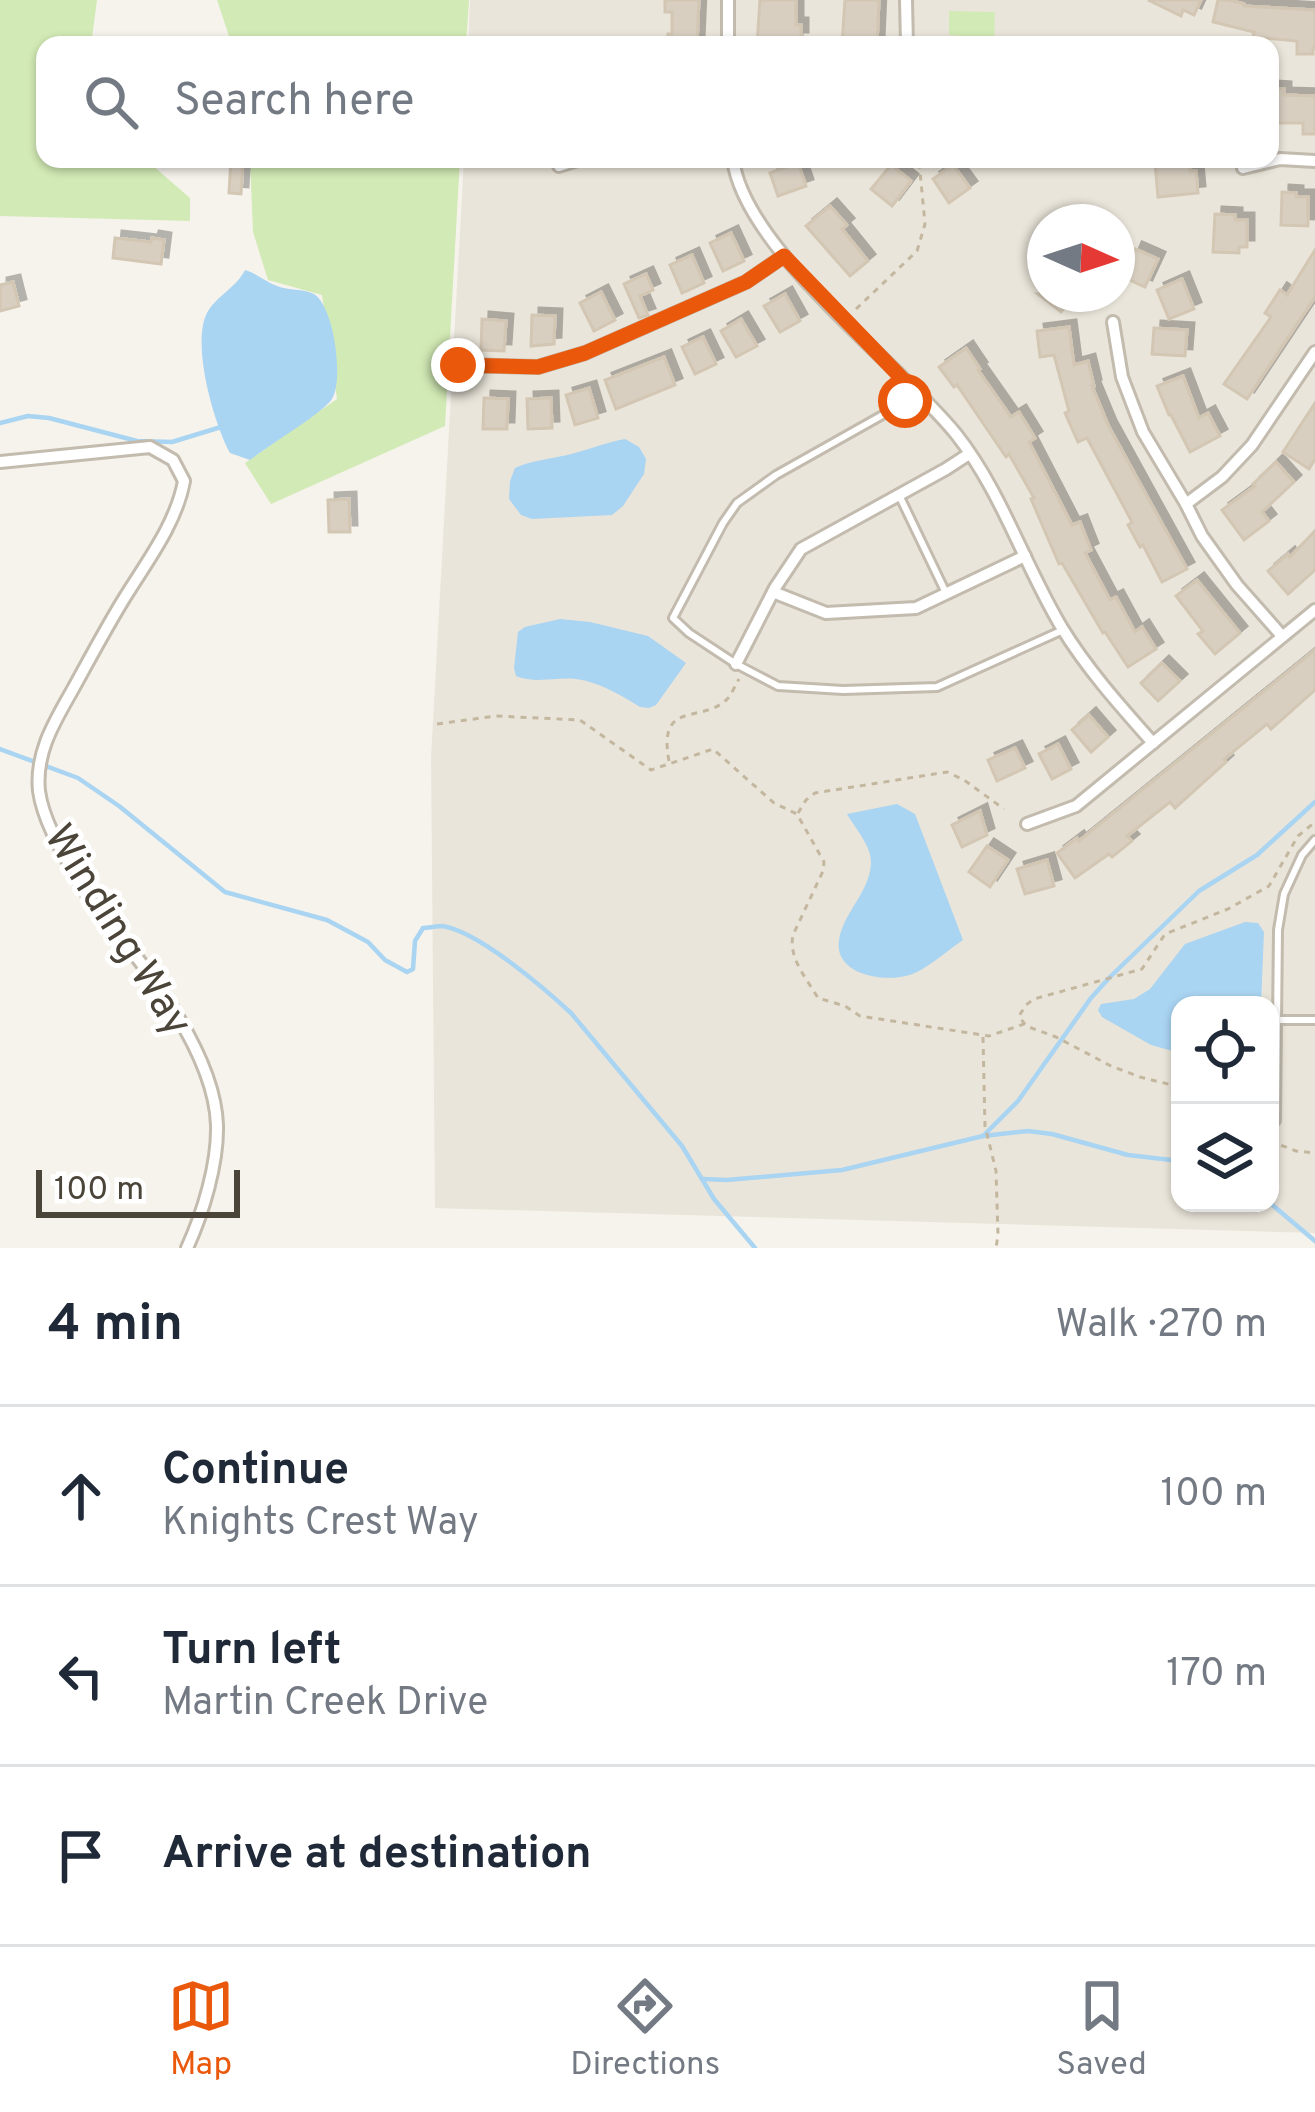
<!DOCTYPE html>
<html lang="en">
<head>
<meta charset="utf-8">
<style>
	:root { --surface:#fff; --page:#f2f2f3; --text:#1f2937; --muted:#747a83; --line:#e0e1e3; --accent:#ea580c }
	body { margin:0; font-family:Overpass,sans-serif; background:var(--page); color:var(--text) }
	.controls { position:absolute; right:36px; bottom:36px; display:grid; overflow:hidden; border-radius:24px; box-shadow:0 3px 9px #0004 }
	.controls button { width:108px; height:108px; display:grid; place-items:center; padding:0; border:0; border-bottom:3px solid var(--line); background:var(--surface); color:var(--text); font:60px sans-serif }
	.compass { position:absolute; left:1027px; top:204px; width:108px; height:108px; border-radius:50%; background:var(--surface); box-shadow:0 3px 9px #0004; rotate:93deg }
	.scale { position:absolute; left:36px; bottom:30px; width:204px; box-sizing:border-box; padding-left:12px; border:6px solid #4b4439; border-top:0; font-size:33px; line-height:42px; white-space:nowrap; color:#4b4439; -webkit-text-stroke:9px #fff; paint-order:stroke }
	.stop { position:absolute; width:36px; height:36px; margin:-27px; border:9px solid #ea580c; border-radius:50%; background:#fff }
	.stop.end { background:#ea580c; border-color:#fff; box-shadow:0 3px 12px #0008 }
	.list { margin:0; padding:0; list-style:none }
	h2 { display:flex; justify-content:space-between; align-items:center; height:156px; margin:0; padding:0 48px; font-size:51px }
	h2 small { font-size:39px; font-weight:400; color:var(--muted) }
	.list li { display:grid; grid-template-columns:78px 1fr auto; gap:36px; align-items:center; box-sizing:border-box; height:180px; padding:0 48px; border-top:3px solid var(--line) }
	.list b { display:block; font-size:45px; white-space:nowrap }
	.list p { margin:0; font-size:39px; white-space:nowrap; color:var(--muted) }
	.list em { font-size:39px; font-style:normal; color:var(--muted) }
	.icon { flex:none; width:66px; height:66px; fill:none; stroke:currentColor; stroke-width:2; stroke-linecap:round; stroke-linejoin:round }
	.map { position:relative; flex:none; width:1315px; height:1248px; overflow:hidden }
	.search { position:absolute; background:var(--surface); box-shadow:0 3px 9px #0004; left:36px; right:36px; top:36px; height:132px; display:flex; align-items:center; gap:30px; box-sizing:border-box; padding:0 42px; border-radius:24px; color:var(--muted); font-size:45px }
	.sheet { height:696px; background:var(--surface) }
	nav { display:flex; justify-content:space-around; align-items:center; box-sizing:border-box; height:168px; border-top:3px solid var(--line); background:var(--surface); font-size:33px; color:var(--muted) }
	nav a { display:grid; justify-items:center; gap:6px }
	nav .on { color:var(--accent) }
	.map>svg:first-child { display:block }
	.residential { fill:#eae5da; fill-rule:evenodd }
	.green { fill:#d2eab5 }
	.water { fill:#a9d4f2 }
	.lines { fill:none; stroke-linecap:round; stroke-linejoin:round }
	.stream { stroke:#a9d4f2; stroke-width:4.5 }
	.building { fill:#d8cfc1; stroke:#d3c7b4; stroke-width:3; filter:url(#shadow) }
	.lane-casing { stroke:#c2bbae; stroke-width:12 }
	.street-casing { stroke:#c2bbae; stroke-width:16 }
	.path { stroke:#c4b79f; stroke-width:3; stroke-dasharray:6 6; stroke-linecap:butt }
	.lane { stroke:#fff; stroke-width:6 }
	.street { stroke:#fff; stroke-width:10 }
	.route { stroke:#ea580c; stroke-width:15 }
	.labels { text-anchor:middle; stroke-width:10; stroke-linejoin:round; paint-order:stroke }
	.street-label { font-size:42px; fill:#4b4439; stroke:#fff }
</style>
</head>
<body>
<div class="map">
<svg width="1315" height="1248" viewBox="0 0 1315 1248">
	<defs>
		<filter id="shadow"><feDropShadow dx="7" dy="-7" stdDeviation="0" flood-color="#0004"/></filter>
	</defs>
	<rect width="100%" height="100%" fill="#f6f3ec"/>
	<!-- residential -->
	<path class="residential" d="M470,0H1315V1233L435,1208L431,757L464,159H1270V45H468ZM1045,222H1117V294H1045ZM1180,1005H1270V1203H1180Z"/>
	<!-- green -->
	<g class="green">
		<polygon points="0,0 97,0 91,45 45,45 45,159 145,159 190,198 190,221 0,216"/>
		<polygon points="217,0 469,0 466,45 232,45"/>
		<polygon points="949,11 995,12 994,45 959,45 959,36 949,35"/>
		<polygon points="250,159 460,159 445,426 271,504 245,463 337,399 322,295 268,280 253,232"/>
	</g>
	<!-- water -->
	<g class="water">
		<path d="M245,270C256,273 266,282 277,286C289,291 303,288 314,294C334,306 344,380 332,399C323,413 266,447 250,460L230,453C214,424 191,344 207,313C216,296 236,288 245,270Z"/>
		<path d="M625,439L639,447L646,459L644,474L623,506L612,515L532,519L521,515L509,499L510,481L515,468C534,459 555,459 575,453C593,448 608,442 625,439Z"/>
		<path d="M560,619L590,622L648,636L686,663L656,705L649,708L640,707C621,695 599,682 576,679C556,677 535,684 516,676L514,668L518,632L525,627Z"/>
		<path d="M897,804L915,814L963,940C948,950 933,964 917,972C892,985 833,977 839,940C843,913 870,892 871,863C872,847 855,828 847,814Z"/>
		<polygon points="1245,922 1258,923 1264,932 1261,1005 1180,1005 1180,1053 1151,1045 1102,1017 1098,1010 1101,1004 1134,999 1150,989 1185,944"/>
	</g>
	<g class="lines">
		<!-- stream -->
		<g class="stream">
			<polyline points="0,423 28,416 49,418 137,441 172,442 221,427"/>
			<path d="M0,749L78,778L119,806L225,892L327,920L368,942L385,960L407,972L413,969L415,941L423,928C427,928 438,926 442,926C478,931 544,988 571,1013L682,1146L714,1199L755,1248"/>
			<polyline points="983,1136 1018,1101 1091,998 1110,977 1199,891 1257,855 1315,802"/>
			<polyline points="703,1179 727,1180 842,1170 983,1136 1028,1131 1052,1134 1128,1155 1180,1161"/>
			<polyline points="1270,1203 1315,1241"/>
		</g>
	</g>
	<!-- building -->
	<g class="building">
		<polygon points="665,0 699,0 697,45 668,45 668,34 672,34 672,12 665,12"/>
		<polygon points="760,0 796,0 796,25 801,25 801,39 795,39 795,45 757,45"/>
		<polygon points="845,0 879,0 877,45 842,45"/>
		<polygon points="1148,0 1201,0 1194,15 1183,10 1181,16"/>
		<polygon points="1218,0 1229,0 1244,4 1244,6 1315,10 1315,48 1313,48 1313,54 1297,54 1297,41 1253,37 1254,32 1213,22"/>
		<polygon points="1270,88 1284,89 1284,95 1315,96 1315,134 1303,134 1303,123 1270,123"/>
		<polygon points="231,159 243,159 241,194 229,193"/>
		<polygon points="1190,160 1190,171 1196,171 1198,193 1158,197 1155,163"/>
		<polygon points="798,163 806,186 778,196 770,173"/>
		<polygon points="891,165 911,181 892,206 871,189"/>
		<polygon points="953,165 970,188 949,203 933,179"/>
		<polygon points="1282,192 1296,193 1296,197 1308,197 1308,226 1281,225"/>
		<polygon points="830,206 847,225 842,229 868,261 850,276 806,226"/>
		<polygon points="1215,214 1235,215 1235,220 1247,220 1247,247 1239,247 1239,253 1213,252"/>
		<polygon points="731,233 744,261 723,271 710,243"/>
		<polygon points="115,238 151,242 152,238 164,240 161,264 113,258"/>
		<polygon points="1135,249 1158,259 1145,287 1123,277"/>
		<polygon points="1315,250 1315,297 1247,399 1224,384 1271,317 1265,313 1280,290 1287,295"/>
		<polygon points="692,255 704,283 682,293 670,265"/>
		<polygon points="646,274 653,290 640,296 648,315 639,318 624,284"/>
		<polygon points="1182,279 1194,309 1169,319 1157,290"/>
		<polygon points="13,282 19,306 0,311 0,285"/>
		<polygon points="601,292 615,320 594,331 580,303"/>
		<polygon points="785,294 800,321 780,332 764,306"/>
		<polygon points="1038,294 1075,294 1061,312"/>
		<polygon points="532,315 555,316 554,344 531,346"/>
		<polygon points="482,319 506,321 504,351 481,350"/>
		<polygon points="741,319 757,346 736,357 721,331"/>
		<polygon points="1069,327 1074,365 1088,361 1094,386 1092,386 1109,427 1187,569 1162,582 1143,545 1140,547 1128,525 1132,522 1087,438 1078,442 1065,413 1069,411 1054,355 1040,357 1037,331"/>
		<polygon points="1154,328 1187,330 1185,356 1152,354"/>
		<polygon points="703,337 716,364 695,374 682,347"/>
		<polygon points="966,348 980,369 978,370 1011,417 1019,412 1035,438 1029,442 1072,525 1080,522 1091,550 1085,553 1110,600 1116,597 1135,632 1142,627 1156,649 1128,667 1105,632 1103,633 1062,563 1059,564 1031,499 1034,498 1009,454 1006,457 957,385 954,387 939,367"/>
		<polygon points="664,357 675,385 616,409 605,380"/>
		<polygon points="1183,376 1199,418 1208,413 1220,436 1190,452 1171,415 1169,415 1157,386"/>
		<polygon points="589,388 598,418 575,425 566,395"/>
		<polygon points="484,398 508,399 507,429 483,429"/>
		<polygon points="551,398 552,428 528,429 527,399"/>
		<polygon points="1315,403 1315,459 1309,469 1283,452"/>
		<polygon points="1276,462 1294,482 1262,512 1269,521 1244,540 1222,510 1255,486 1253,484"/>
		<polygon points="349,499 350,532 329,532 328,500"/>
		<polygon points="1315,531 1315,570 1288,594 1268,571 1288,554 1290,557"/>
		<polygon points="1197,580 1240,633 1215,654 1198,634 1203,631 1176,596"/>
		<polygon points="1315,650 1315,690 1271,729 1267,724 1224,759 1226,762 1175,808 1170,802 1127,836 1132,841 1112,857 1109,854 1075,878 1057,853 1077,838 1079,841"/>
		<polygon points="1162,663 1180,681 1158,701 1141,683"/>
		<polygon points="1089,715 1108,737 1091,752 1072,730"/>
		<polygon points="1058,744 1071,769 1052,779 1039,754"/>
		<polygon points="1015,748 1025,768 997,781 988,760"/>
		<polygon points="980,811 987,835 962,847 952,825"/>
		<polygon points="987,846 1008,860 990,887 969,872"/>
		<polygon points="1047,860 1054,886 1025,894 1017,869"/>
	</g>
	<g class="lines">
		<!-- lane casing -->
		<g class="lane-casing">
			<g id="lane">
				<polyline points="916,394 895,408 776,475 737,503 723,523 673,618 689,633 736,664 778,686 843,690 937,687 1063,630"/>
				<polyline points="899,495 946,593"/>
				<polyline points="1277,1020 1315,1020"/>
				<polyline points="1276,1121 1278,930 1284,894 1302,855 1315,840"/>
			</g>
		</g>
		<!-- street casing -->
		<g class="street-casing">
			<g id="street">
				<polyline points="728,0 728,45"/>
				<polyline points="906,0 907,45"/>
				<path d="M733,159C744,249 898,362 956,434C1002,492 1024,565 1062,628C1087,669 1121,707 1153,743"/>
				<polyline points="559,166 581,159"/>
				<polyline points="1243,168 1280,159 1315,161"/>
				<polyline points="1113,322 1122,377 1143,432 1186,504 1202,536 1237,585 1282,636"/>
				<polyline points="458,365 538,367 585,353 746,282 784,256"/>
				<path d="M0,462L150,447L173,460L184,481C176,525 145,564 122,602C105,630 89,660 73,689C55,721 35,752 39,791C43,820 61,850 75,874C85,890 93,907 104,921C113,933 126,942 135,955C170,1000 215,1066 217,1125C218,1164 203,1213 187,1248"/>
				<polyline points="1186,504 1222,477 1252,445 1315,352"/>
				<polyline points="773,592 826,613 916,608 1025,556"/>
				<polyline points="736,664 775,588 801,549 946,469 969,454"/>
				<polyline points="1027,824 1076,806 1315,610"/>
			</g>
		</g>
		<!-- path -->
		<g class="path">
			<polyline points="856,309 917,251 925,224 919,161"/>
			<path d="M437,724L496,716L580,720L651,770L713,749L774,803L797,814L824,862L823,871L793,935C788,958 807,979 818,998L845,1006L860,1016L989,1036L1024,1024"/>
			<path d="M669,761C657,697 704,726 729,697C731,695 737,682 739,679"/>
			<polyline points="798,813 806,800 815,793 947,772 964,780 1004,809"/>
			<polyline points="983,1037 985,1126 996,1171 998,1235 996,1248"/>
			<polyline points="1180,1087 1140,1077 1111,1066 1056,1037 1026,1026 1019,1016 1026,1005 1034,999 1142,969 1165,934 1228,909 1269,886 1298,836 1315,822"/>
			<polyline points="1270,1141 1296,1151 1315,1153"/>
		</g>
		<!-- lane -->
		<use href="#lane" class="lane"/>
		<!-- street -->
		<use href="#street" class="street"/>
	</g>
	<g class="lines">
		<!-- route -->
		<polyline class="route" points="458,365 538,367 585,353 746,282 784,256 916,393 905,401"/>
	</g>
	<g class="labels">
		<!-- street labels -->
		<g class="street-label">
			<text transform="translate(120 929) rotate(58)" y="15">Winding Way</text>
		</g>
	</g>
</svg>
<div class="controls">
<button><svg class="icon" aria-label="locate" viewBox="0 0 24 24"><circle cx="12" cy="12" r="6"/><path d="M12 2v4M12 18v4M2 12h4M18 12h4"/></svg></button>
<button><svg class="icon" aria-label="layers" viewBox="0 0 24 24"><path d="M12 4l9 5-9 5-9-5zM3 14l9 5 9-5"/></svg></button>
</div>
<svg class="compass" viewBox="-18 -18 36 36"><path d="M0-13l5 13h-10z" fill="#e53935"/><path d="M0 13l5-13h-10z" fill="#747a83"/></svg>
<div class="scale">100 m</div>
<div class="stop" style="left:905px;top:401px"></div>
<div class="stop end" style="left:458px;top:365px"></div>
<div class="search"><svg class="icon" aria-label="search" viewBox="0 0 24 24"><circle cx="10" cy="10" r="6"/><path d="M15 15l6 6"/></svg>Search here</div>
</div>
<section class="sheet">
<h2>4 min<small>Walk · 270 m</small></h2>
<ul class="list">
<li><svg class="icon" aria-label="ahead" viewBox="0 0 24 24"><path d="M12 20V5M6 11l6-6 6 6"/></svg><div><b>Continue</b><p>Knights Crest Way</p></div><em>100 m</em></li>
<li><svg class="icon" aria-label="left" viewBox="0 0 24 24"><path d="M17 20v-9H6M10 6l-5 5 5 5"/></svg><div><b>Turn left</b><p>Martin Creek Drive</p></div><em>170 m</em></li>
<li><svg class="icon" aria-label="arrive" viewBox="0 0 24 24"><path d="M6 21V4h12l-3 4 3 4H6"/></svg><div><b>Arrive at destination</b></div></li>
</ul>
</section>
<nav>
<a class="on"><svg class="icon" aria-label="map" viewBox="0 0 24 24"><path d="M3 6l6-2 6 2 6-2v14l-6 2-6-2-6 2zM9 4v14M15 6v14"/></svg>Map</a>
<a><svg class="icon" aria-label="directions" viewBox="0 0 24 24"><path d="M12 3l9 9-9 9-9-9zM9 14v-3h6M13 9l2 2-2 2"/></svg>Directions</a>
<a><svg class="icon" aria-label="saved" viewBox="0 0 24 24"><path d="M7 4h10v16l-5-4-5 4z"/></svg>Saved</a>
</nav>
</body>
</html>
